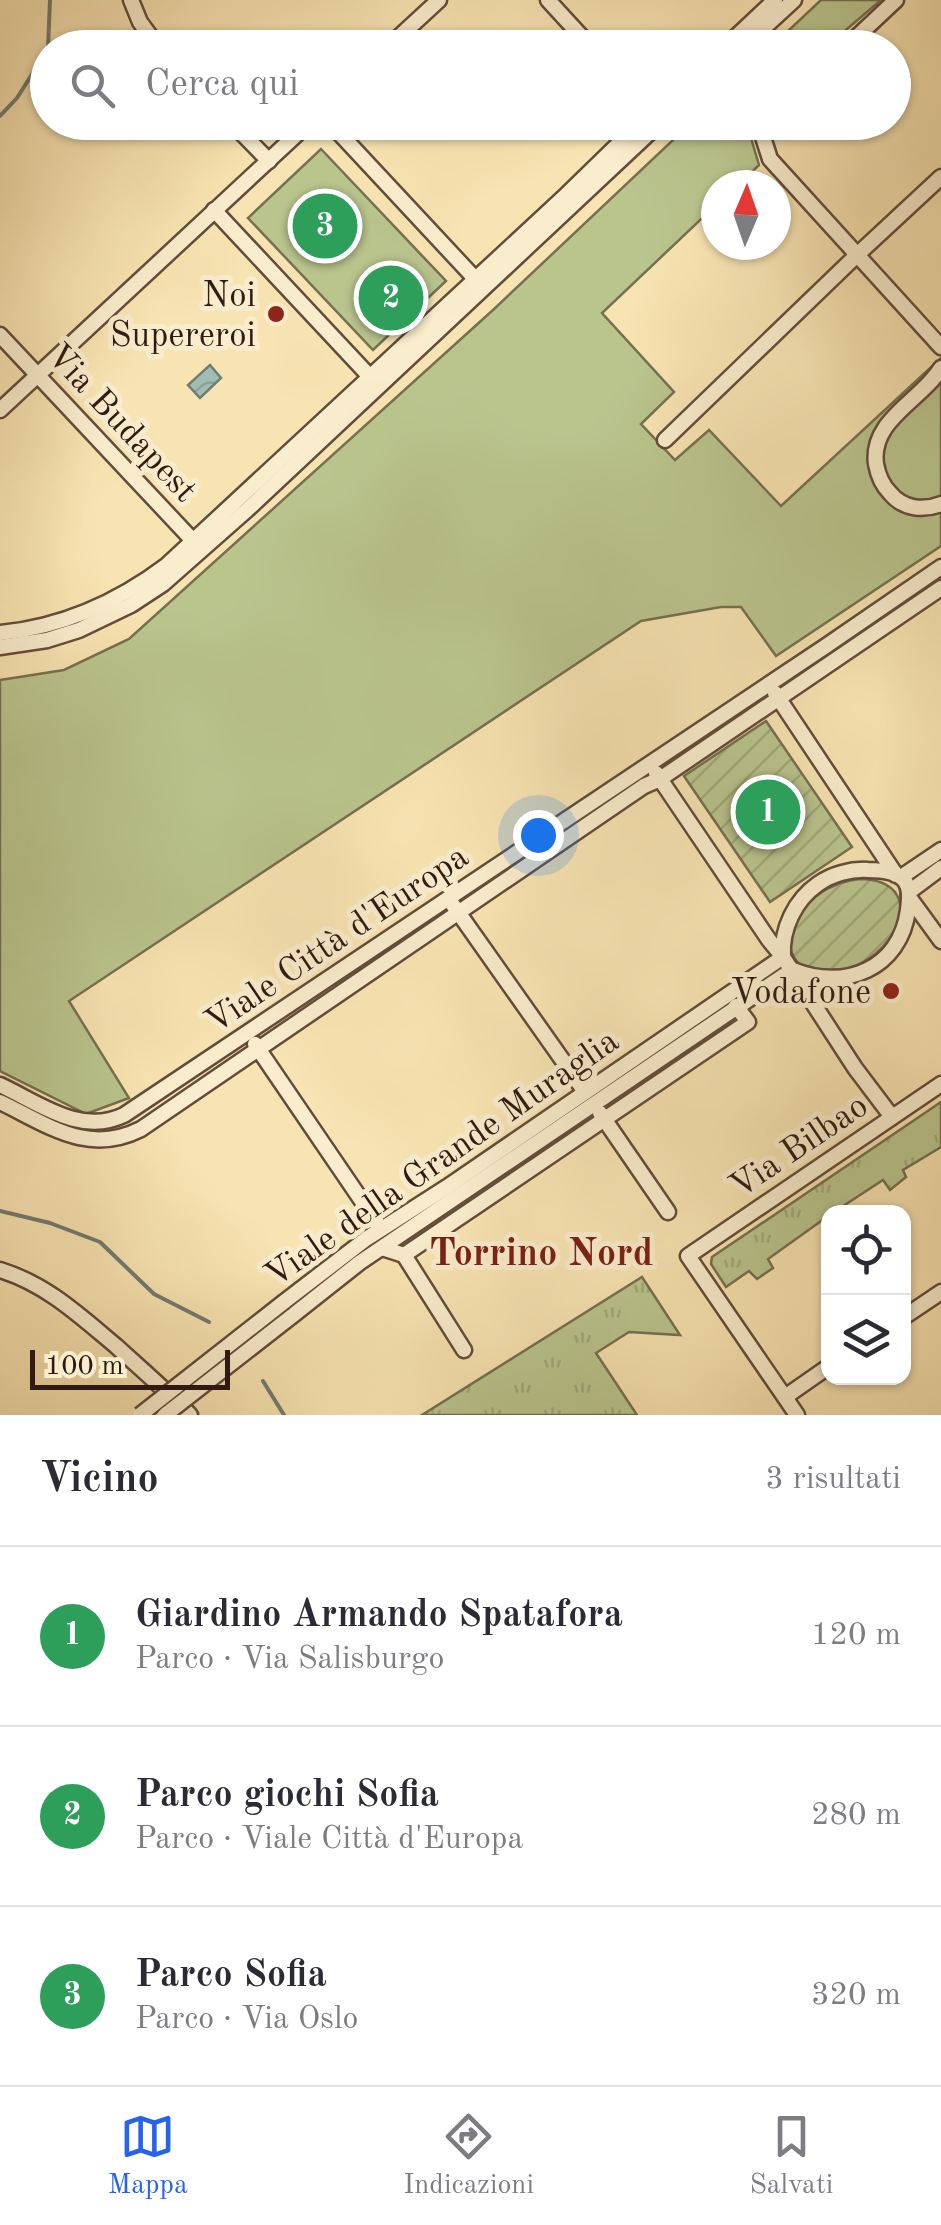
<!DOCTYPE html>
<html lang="it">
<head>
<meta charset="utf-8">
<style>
	:root { --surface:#fff; --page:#f7f7f7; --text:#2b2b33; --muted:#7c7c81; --line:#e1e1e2; --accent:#2563eb }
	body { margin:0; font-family:"Old Standard TT",serif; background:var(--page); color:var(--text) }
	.controls { position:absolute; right:30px; bottom:30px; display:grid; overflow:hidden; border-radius:20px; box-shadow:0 2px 8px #0004 }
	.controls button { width:90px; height:90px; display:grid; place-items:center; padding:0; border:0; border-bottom:2px solid var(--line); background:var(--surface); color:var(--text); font:50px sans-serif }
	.compass { position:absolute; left:701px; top:170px; width:90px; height:90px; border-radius:50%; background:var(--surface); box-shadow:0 2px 8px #0004; rotate:2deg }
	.scale { position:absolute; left:30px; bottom:25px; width:200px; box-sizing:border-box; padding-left:10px; border:5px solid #301a11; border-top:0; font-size:28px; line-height:35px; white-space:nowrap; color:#301a11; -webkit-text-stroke:8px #faedcd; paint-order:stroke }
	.you { position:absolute; left:538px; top:835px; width:35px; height:35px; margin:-25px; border:8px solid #fff; border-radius:50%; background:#1a73e8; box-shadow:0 0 0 15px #1a73e833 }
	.badge { display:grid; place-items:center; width:65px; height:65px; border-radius:50%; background:var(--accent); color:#fff; font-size:32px; font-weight:700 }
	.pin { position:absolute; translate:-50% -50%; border:5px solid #fff; box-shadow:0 2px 10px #0006 }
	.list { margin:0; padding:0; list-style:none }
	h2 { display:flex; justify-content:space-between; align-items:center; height:130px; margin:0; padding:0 40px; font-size:42px }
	h2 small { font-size:32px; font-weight:400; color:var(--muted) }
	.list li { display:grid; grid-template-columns:65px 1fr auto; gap:30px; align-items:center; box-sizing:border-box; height:180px; padding:0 40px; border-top:2px solid var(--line) }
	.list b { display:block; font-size:38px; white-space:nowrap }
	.list p { margin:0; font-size:32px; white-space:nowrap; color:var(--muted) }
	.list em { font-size:32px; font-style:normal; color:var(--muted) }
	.icon { flex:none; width:55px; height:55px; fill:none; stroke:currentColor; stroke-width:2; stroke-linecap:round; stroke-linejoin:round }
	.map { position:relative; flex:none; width:941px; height:1415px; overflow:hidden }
	.search { position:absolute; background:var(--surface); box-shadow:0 2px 8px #0004; left:30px; right:30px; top:30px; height:110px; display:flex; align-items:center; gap:25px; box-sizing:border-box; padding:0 35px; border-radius:55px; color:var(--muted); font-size:38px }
	.sheet { height:670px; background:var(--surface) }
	nav { display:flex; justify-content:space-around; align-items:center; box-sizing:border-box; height:140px; border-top:2px solid var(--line); background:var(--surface); font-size:28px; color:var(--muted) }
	nav a { display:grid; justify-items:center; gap:5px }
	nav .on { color:var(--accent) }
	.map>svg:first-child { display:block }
	.grass { fill:url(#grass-tufts); stroke:#757050; stroke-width:2.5 }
	.park { fill:#bac58e; stroke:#757050; stroke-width:2.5 }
	.garden { fill:url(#garden-furrows); stroke:#757050; stroke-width:2.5 }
	.water { fill:url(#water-waves); stroke:#737c72; stroke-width:2.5 }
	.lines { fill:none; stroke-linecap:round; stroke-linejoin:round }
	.stream { stroke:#737c72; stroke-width:4 }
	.minor-casing { stroke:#624c39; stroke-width:19 }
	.minor { stroke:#faedcd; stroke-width:14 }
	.minor-bridge-casing { stroke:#624c39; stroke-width:19; stroke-linecap:butt }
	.minor-bridge { stroke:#faedcd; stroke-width:14 }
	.poi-dot { fill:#8f2418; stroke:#faedcd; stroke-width:4 }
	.labels { text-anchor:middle; stroke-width:10; stroke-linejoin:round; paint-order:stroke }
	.poi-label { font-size:35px; fill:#301a11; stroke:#faedcd; text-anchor:end }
	.street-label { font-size:35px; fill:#301a11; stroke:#faedcd }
	.neighbourhood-label { font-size:38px; font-weight:bold; fill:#7a1f14; stroke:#faedcd }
</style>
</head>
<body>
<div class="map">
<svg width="941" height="1415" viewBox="0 0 941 1415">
	<defs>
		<pattern id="grass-tufts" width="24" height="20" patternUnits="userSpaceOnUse" patternTransform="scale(2.5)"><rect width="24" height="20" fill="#bac58e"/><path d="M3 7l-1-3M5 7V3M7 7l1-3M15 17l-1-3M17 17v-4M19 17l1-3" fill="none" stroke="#a0a979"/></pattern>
		<pattern id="garden-furrows" width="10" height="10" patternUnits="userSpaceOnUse" patternTransform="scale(2.5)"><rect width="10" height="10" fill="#bac58e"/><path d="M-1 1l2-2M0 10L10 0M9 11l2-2" fill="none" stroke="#a0a979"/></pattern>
		<pattern id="water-waves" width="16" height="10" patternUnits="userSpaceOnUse" patternTransform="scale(2.5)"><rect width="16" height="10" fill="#9fbeb3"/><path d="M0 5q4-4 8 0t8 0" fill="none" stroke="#89a399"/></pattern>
	</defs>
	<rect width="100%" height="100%" fill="#f8e4b2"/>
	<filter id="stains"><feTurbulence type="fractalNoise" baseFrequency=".002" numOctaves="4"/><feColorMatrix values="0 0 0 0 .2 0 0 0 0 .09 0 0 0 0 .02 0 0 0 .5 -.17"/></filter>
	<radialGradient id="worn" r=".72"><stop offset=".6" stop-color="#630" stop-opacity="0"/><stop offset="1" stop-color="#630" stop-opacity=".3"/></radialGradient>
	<!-- grass -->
	<g class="grass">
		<polygon points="941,1102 941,1147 903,1170 906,1177 890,1190 883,1180 834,1212 828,1212 828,1216 768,1259 773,1268 757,1279 749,1271 726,1287 711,1264 712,1257"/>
		<polygon points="642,1277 680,1335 629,1332 596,1353 637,1415 422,1415"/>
	</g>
	<!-- park -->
	<g class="park">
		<polygon points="821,0 881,0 826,47 771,47"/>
		<polygon points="691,123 751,123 748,128 759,165 738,185 716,185 716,205 602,313 674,392 641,424 675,460 709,430 781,506 941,358 941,546 776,656 741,607 721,607 641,621 69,1001 129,1098 86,1114 0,1071 0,680 64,670 129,639 493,310"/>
		<polygon points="321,149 446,281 373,350 248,218"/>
	</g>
	<!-- garden -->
	<g class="garden">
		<polygon points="766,721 852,847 770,902 684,776"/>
		<path d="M859,879C941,880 887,980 820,971C809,969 800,968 794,957C784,942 795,920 805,907C819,890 838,882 859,879Z"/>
	</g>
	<!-- water -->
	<polygon class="water" points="210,365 221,378 200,398 188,385"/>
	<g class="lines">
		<!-- stream -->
		<g class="stream">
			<polyline points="48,48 50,0"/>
			<polyline points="0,116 17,98 48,49"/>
			<polyline points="0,1211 50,1223 100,1242 154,1294 209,1322"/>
			<polyline points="263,1381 284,1415"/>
		</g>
		<!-- minor casing -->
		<g class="minor-casing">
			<g id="minor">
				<polyline points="131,0 140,22 159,48"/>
				<polyline points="548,0 592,48"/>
				<polyline points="387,48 439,0"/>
				<polyline points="724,48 775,0"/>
				<polyline points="742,48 794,0"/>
				<polyline points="845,48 896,0"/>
				<polyline points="231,122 269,161"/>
				<polyline points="329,122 480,284"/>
				<polyline points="767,122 763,137 770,159 941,347"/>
				<polyline points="214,210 374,381"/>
				<polyline points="0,335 198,546"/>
				<path d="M941,368C921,401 870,420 876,464C878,475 882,485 890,493C903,509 923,511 941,504"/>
				<polyline points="0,410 310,122"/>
				<polyline points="665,440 858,254 941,177"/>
				<path d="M0,633C62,627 118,602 167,565L563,198L641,122"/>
				<polyline points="0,647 47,640 79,630 131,605 163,584 248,509 661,122"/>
				<polyline points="775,693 896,875"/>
				<polyline points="656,773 769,940 783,957 855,1068 892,1117"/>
				<polyline points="901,877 941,850"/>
				<polyline points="909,892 941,868"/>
				<polyline points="909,897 941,941"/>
				<polyline points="453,905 585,1092"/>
				<path d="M783,957C781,929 795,900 818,884C832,874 851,869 868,870C880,870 896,871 904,880C911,888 909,900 908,910C900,969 845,991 793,970"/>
				<polyline points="255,1044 381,1229"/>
				<path d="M0,1085C39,1103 80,1136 124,1115L826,646L941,567"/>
				<path d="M0,1102C48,1125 88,1156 141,1129L644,786L660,779L941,588"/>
				<polyline points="600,1113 668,1212"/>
				<polyline points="382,1248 404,1255 748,1022 736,1006"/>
				<polyline points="404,1255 464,1350"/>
				<path d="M0,1270C46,1284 79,1315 116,1346C141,1369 167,1391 190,1415"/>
				<polyline points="284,1302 366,1239 447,1187 783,957"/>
				<polyline points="292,1316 359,1263 792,970"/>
				<polyline points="904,1317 941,1292"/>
				<polyline points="785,1397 828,1367"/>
				<polyline points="797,1415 688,1256 941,1084"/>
			</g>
		</g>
		<!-- minor -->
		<use href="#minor" class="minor"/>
		<!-- minor-bridge casing -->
		<g class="minor-bridge-casing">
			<g id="minor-bridge">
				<polyline points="140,1415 284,1302"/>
				<polyline points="165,1415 292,1316"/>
			</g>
		</g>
		<!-- minor-bridge -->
		<use href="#minor-bridge" class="minor-bridge"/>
	</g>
	<!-- markers -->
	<g class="poi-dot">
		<circle cx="276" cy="314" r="10"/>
		<circle cx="891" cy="991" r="10"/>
	</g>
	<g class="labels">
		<!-- poi labels -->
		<g class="poi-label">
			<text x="256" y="306">Noi<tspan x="256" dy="40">Supereroi</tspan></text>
			<text x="871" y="1003">Vodafone</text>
		</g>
		<!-- street labels -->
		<g class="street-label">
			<text transform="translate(123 422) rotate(47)" y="12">Via Budapest</text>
			<text transform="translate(336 938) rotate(-34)" y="12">Viale Città d'Europa</text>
			<text transform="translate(798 1145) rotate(-34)" y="12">Via Bilbao</text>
			<text transform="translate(441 1157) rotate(-35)" y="12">Viale della Grande Muraglia</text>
		</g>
		<!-- neighbourhood labels -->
		<g class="neighbourhood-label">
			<text x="541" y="1265">Torrino Nord</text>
		</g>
	</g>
	<rect width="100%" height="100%" filter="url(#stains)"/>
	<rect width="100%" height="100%" fill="url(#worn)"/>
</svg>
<div class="controls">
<button><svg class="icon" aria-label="locate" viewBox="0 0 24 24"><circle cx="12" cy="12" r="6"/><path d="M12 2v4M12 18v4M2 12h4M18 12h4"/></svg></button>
<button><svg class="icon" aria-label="layers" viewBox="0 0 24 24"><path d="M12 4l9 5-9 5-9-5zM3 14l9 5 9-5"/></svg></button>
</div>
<svg class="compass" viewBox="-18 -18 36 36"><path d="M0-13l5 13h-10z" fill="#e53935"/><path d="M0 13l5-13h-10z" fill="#7c7c81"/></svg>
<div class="scale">100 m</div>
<div class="you"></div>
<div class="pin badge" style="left:768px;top:812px;background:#2e9e5b">1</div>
<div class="pin badge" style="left:391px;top:298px;background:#2e9e5b">2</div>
<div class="pin badge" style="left:325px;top:226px;background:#2e9e5b">3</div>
<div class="search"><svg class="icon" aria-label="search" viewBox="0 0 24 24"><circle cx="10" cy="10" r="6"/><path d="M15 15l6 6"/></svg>Cerca qui</div>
</div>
<section class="sheet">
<h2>Vicino<small>3 risultati</small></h2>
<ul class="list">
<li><span class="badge" style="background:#2e9e5b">1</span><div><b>Giardino Armando Spatafora</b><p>Parco · Via Salisburgo</p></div><em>120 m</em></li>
<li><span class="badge" style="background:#2e9e5b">2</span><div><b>Parco giochi Sofia</b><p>Parco · Viale Città d'Europa</p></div><em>280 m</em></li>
<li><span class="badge" style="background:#2e9e5b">3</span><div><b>Parco Sofia</b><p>Parco · Via Oslo</p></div><em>320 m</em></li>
</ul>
</section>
<nav>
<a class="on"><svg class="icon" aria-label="map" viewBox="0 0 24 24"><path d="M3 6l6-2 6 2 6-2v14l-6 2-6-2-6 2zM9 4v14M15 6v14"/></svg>Mappa</a>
<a><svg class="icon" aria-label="directions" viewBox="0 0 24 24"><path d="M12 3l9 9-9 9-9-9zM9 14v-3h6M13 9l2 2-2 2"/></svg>Indicazioni</a>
<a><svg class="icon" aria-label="saved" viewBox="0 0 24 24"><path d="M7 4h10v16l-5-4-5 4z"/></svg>Salvati</a>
</nav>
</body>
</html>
